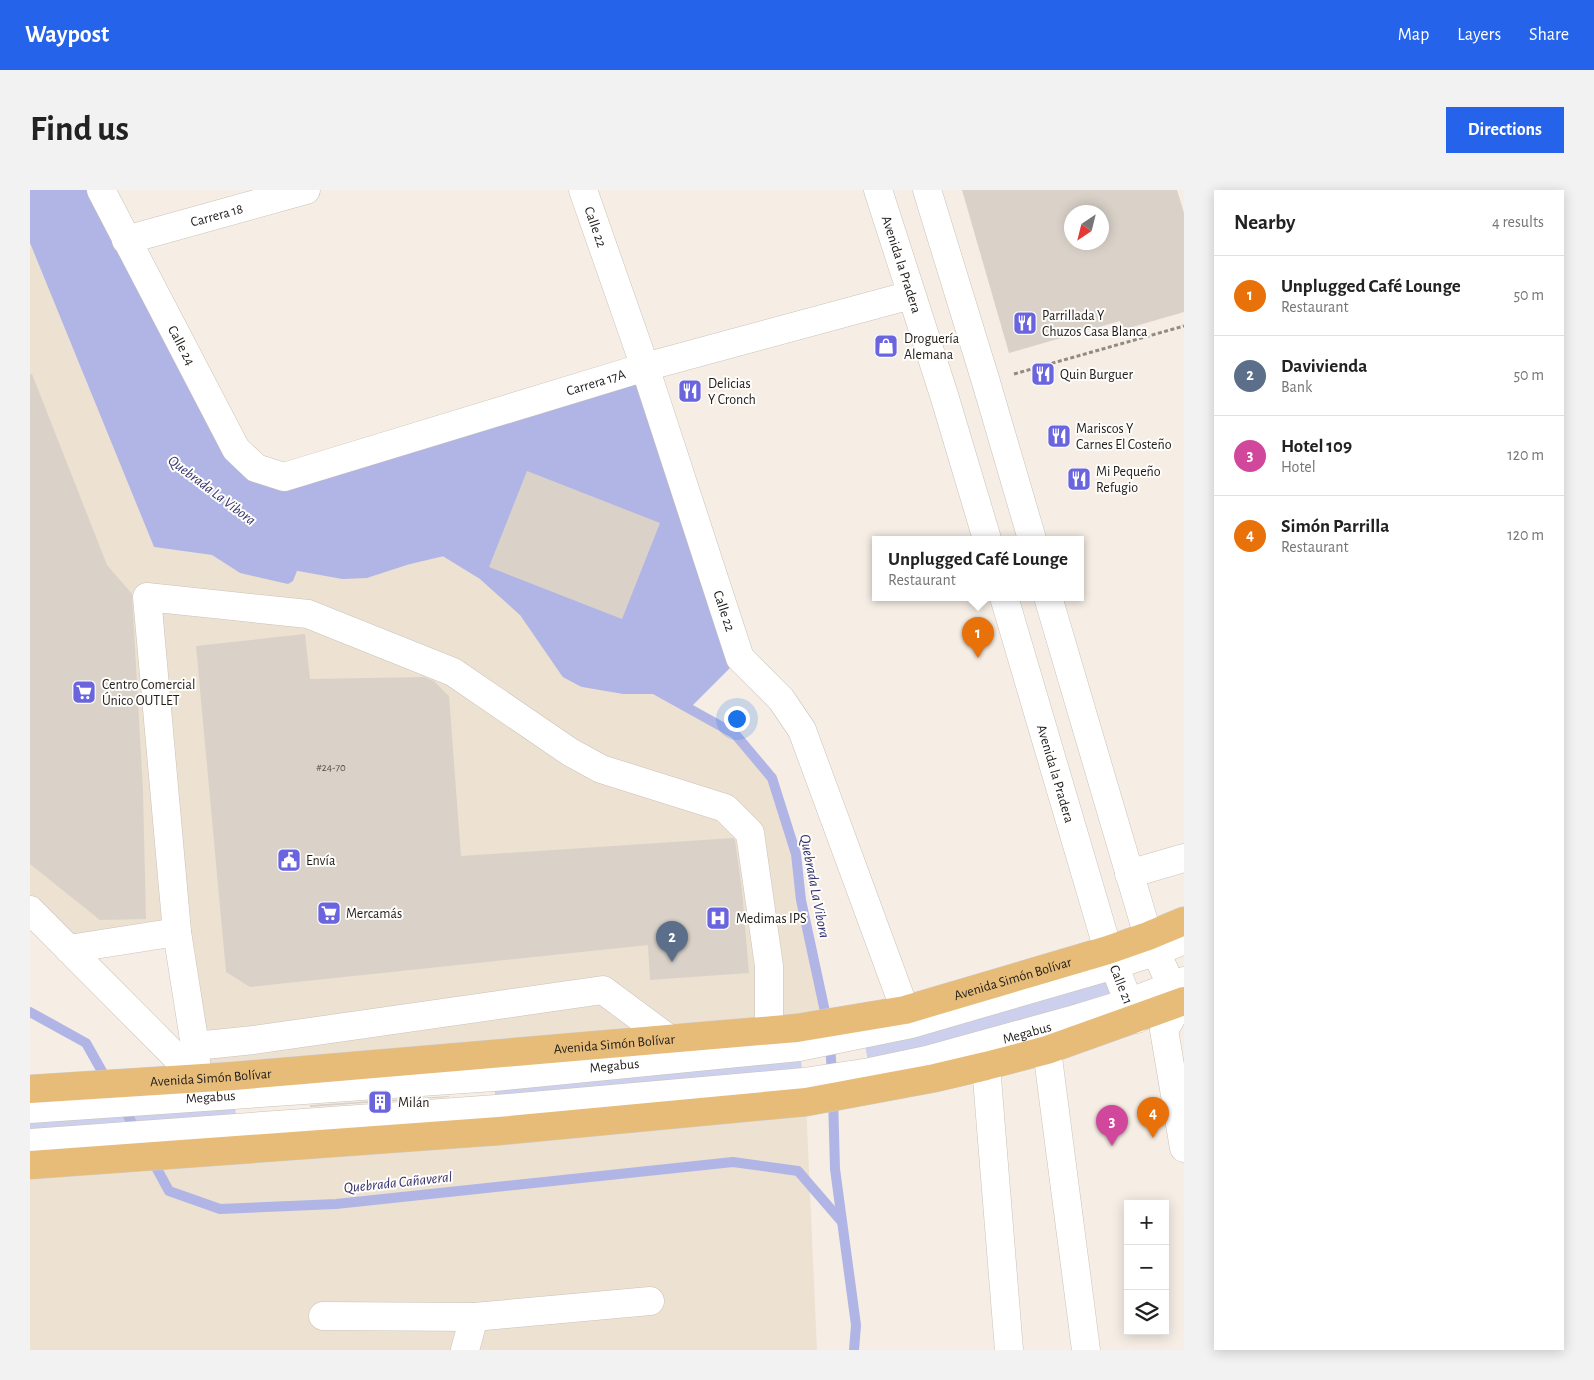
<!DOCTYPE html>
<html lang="en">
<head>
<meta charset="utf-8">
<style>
	:root { --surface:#fff; --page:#f2f2f2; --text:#222; --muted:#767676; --line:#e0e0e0; --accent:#2563eb }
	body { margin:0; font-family:"Alegreya Sans",sans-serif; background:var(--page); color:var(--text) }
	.controls { position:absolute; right:15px; bottom:15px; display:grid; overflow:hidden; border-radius:0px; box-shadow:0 2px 12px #0003 }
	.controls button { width:45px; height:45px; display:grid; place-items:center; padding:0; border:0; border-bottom:1px solid var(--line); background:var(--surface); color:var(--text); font:25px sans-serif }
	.compass { position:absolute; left:1034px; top:15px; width:45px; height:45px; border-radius:50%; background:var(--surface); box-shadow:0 2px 12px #0003; rotate:215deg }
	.you { position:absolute; left:706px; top:528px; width:18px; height:18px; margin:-12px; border:4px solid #fff; border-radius:50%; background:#1a73e8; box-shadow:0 0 0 8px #1a73e833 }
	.badge { display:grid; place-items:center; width:32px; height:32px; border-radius:50%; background:var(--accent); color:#fff; font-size:16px; font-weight:700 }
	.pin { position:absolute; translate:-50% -41px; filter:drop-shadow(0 1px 2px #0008) }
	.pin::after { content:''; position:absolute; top:26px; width:18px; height:15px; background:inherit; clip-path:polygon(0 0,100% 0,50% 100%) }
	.popup { position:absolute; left:842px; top:346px; width:212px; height:65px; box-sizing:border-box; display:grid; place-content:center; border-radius:0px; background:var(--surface); filter:drop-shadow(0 1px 4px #0005); font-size:16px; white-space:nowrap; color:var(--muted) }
	.popup b { font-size:19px; color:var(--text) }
	.popup::after { content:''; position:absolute; left:50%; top:100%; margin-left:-10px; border:10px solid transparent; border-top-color:var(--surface) }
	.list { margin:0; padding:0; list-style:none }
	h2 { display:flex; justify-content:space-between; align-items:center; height:65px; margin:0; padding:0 20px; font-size:21px }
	h2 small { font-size:16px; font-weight:400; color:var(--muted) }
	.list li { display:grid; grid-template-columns:32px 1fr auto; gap:15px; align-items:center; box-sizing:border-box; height:80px; padding:0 20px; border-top:1px solid var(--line) }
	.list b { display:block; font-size:19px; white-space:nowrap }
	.list p { margin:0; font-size:16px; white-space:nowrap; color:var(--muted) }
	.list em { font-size:16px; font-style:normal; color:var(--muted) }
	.icon { flex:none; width:28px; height:28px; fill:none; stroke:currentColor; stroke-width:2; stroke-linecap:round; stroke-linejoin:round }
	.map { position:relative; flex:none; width:1154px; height:1160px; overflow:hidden; border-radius:0px }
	header { display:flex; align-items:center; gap:30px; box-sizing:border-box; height:70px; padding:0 25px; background:var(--accent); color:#fff }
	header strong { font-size:24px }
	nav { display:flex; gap:28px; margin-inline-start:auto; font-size:18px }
	.intro { display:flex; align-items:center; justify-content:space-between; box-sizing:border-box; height:120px; padding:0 30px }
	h1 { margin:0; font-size:35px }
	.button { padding:12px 22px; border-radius:0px; background:var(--accent); color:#fff; font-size:18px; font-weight:700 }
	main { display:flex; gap:30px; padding:0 30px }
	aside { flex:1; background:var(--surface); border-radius:0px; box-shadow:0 2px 12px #0003 }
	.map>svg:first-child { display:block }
	.built { fill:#ede1d1 }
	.green { fill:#cdd0ed }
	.forest { fill:#b1b5e5 }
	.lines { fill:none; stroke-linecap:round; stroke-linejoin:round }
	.stream { stroke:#b1b5e5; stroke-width:10 }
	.building { fill:#dad2c9; fill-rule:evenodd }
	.minor-casing { stroke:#cac2b9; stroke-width:29 }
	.major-casing { stroke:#cecdcc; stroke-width:29 }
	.path { stroke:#918b85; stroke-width:3; stroke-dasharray:4 2.5; stroke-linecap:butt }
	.minor { stroke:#fff; stroke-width:28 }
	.major { stroke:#e7bc79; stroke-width:28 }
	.labels { text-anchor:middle; stroke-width:4; stroke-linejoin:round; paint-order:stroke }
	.number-label { font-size:11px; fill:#4e4a45 }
	.street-label { font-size:14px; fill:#1f1c19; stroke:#fefdfb }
	.poi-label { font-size:14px; fill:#1f1c19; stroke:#fefdfb; text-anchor:start }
	.water-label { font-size:15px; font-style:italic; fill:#33316b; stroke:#fefdfb }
</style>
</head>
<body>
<header>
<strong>Waypost</strong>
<nav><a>Map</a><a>Layers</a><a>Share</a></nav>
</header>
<div class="intro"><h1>Find us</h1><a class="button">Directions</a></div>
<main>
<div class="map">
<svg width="1154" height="1160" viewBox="0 0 1154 1160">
	<rect width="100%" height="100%" fill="#f6eee5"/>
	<!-- built -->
	<g class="built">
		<polygon points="0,53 124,357 182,365 210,383 263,391 269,376 313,384 414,361 453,385 494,422 536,483 553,492 594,499 624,499 705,544 742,588 766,664 771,710 797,832 167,888 147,742 39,759 0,720"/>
		<polygon points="776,912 787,1160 0,1160 0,975"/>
	</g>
	<!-- green -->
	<g class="green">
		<polygon points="1084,775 1098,813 840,882 833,845"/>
		<polygon points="769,857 774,892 466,919 464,887"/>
		<polygon points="205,905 206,938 0,953 0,919"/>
	</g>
	<!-- forest -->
	<polygon class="forest" points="0,0 71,0 205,259 253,287 615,177 710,468 659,519 624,499 594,499 553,492 536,483 494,422 453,385 414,361 376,370 336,383 313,384 269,376 263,391 258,394 210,383 182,365 124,357 0,53"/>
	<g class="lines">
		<!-- stream -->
		<g class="stream">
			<polyline points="19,0 68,95 84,138 86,182 94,218 119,272 140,289 151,295 204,338 269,376 313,384 336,383 376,370 414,361 453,385 494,422 536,483 553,492 594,499 624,499 705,544 742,588 766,664 771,710 797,831"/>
			<polyline points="0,822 56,853 78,892"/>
			<polyline points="800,853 802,885"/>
			<polyline points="803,907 805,979 826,1135 824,1160"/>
			<polyline points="92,915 108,944"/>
			<polyline points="121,968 139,1001 190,1019 306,1014 703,972 768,981 812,1032"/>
		</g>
	</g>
	<!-- building -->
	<g class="building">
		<path d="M932,0H1147L1154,23V122L1092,140L1090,131L979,163ZM1042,22H1072V52H1042Z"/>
		<polygon points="0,184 2,184 77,375 102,404 113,601 116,729 70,730 0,674"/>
		<polygon points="497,281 630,333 592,429 459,377"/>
		<polygon points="275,444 280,489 394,487 404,491 419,506 431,666 703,648 705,650 712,700 719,783 620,790 618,755 220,797 196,782 166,456"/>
		<polygon points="419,906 419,907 280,917 280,915"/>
	</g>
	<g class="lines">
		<!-- minor casing -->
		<g class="minor-casing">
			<g id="minor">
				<path id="s1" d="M71,0L206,259L226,278L254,287L615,177L881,105"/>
				<path id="s2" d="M553,0L615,177L710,468L751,509L772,540L875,820"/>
				<path id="s3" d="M848,0L914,205L957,349"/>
				<polyline points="897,0 956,192 1002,349"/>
				<path id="s4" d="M96,50L276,0"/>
				<path id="s5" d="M974,407L1078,760L1105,828L1107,829"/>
				<polyline points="1018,407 1118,746 1150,813 1134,840 1154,958"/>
				<polyline points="1099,684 1154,668"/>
				<polyline points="0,720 167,888"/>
				<polyline points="39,759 147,742"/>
				<polyline points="165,856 224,850 573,800 639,849"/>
				<polyline points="1017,860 1056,1160"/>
				<polyline points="956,876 979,1160"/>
				<polyline points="167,888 165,856 147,742 117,407 278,424 423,482 540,562 571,579 695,618 720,643 739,776 739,841"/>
				<path id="s6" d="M0,919L464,887L769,857L881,834L1084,775L1125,762L1154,750"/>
				<path id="s7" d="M0,953L466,919L774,892L840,882L897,870L1049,828L1098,813L1154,791"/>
				<polyline points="293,1126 444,1127 620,1111"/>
				<polyline points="435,1160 444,1127"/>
			</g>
		</g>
		<!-- major casing -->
		<g class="major-casing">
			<g id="major">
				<path id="s8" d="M0,899L204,886L767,838L875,820L1078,760L1118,746L1154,731"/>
				<polyline points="0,975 469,941 776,912 905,888 956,876 1017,860 1154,811"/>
			</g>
		</g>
		<!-- path -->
		<polyline class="path" points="984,184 1154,136"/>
		<!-- minor -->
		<use href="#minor" class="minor"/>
		<!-- major -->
		<use href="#major" class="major"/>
	</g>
	<!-- icons -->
	<defs>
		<g id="restaurant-square" transform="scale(1.25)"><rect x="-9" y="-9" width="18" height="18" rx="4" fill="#6a65de" stroke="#fefdfb"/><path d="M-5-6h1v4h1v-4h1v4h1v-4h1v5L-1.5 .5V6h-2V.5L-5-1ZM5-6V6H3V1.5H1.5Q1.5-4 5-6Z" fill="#fff"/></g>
		<g id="shop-square" transform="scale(1.25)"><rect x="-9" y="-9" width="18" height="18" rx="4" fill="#6a65de" stroke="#fefdfb"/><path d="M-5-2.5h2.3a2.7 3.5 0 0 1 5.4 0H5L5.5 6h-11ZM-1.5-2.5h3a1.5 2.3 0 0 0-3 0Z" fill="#fff"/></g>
		<g id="supermarket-square" transform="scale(1.25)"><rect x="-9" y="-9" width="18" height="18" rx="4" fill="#6a65de" stroke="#fefdfb"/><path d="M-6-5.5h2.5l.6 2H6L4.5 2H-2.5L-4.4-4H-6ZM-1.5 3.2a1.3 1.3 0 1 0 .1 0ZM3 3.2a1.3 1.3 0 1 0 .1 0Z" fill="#fff"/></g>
		<g id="civic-square" transform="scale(1.25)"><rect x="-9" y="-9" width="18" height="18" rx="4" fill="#6a65de" stroke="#fefdfb"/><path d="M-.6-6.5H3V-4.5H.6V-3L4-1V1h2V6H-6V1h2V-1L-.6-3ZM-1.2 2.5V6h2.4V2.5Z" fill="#fff"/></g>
		<g id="hospital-square" transform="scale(1.25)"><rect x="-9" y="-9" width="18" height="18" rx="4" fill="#6a65de" stroke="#fefdfb"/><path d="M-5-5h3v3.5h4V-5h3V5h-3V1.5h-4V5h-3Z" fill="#fff"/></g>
		<g id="building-square" transform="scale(1.25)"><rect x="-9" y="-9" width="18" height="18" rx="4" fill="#6a65de" stroke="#fefdfb"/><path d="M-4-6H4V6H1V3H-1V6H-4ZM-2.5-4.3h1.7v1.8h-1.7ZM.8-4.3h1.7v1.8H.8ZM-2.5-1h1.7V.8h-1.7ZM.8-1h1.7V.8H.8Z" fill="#fff"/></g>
	</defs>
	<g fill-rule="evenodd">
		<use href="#restaurant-square" x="995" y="133"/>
		<use href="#shop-square" x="856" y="156"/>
		<use href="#restaurant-square" x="1013" y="184"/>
		<use href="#restaurant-square" x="660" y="201"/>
		<use href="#restaurant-square" x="1029" y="246"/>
		<use href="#restaurant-square" x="1049" y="289"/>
		<use href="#supermarket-square" x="54" y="502"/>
		<use href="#civic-square" x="259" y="670"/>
		<use href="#supermarket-square" x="299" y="723"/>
		<use href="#hospital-square" x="688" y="728"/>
		<use href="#building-square" x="350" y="912"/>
	</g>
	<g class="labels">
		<!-- number labels -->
		<g class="number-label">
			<text x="301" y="581">#24-70</text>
		</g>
		<!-- street labels -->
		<g class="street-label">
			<text dy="5" stroke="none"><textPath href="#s4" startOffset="94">Carrera 18</textPath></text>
			<text dy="5" stroke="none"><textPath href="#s2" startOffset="39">Calle 22</textPath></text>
			<text dy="5" stroke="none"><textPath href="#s3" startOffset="78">Avenida la Pradera</textPath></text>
			<text dy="5" stroke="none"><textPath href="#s1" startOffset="175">Calle 24</textPath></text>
			<text dy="5" stroke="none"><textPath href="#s1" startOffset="675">Carrera 17A</textPath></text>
			<text dy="5" stroke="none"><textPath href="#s2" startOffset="444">Calle 22</textPath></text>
			<text dy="5" stroke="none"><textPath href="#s5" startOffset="184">Avenida la Pradera</textPath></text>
			<text dy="5" stroke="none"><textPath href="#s8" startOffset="991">Avenida Simón Bolívar</textPath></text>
			<text dy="5" stroke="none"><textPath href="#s5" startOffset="405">Calle 21</textPath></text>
			<text dy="5" stroke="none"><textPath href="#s7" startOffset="1005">Megabus</textPath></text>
			<text dy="5" stroke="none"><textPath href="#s8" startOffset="586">Avenida Simón Bolívar</textPath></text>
			<text dy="5" stroke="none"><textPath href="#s6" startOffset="586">Megabus</textPath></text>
			<text dy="5" stroke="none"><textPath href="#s8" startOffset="181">Avenida Simón Bolívar</textPath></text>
			<text dy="5" stroke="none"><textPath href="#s6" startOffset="181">Megabus</textPath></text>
		</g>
		<!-- poi labels -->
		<g class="poi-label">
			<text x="1012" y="130">Parrillada Y<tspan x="1012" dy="16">Chuzos Casa Blanca</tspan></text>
			<text x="874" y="153">Droguería<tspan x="874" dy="16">Alemana</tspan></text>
			<text x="1030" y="189">Quin Burguer</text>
			<text x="678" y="198">Delicias<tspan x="678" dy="16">Y Cronch</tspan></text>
			<text x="1046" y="243">Mariscos Y<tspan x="1046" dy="16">Carnes El Costeño</tspan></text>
			<text x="1066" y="286">Mi Pequeño<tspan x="1066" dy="16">Refugio</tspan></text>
			<text x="72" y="499">Centro Comercial<tspan x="72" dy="16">Único OUTLET</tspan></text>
			<text x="276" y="675">Envía</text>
			<text x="316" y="728">Mercamás</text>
			<text x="706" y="733">Medimas IPS</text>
			<text x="368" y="917">Milán</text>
		</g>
		<!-- water labels -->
		<g class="water-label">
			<text transform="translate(182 300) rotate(37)" y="5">Quebrada La Vibora</text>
			<text transform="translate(785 696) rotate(79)" y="5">Quebrada La Vibora</text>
			<text transform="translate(368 992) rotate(-6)" y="5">Quebrada Cañaveral</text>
		</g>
	</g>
</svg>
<div class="controls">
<button>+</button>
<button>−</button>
<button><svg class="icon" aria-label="layers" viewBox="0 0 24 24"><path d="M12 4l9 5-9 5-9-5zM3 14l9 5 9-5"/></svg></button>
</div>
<svg class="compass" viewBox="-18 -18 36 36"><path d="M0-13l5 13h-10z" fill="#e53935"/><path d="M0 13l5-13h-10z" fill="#767676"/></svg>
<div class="you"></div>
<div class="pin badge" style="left:948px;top:468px;background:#e8710a">1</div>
<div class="popup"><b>Unplugged Café Lounge</b>Restaurant</div>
<div class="pin badge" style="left:642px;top:772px;background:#5c6f8a">2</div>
<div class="pin badge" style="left:1082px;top:956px;background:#d1479c">3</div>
<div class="pin badge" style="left:1123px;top:948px;background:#e8710a">4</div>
</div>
<aside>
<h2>Nearby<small>4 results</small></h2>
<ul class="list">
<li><span class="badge" style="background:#e8710a">1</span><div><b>Unplugged Café Lounge</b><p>Restaurant</p></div><em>50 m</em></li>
<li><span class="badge" style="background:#5c6f8a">2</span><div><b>Davivienda</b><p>Bank</p></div><em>50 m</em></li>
<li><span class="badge" style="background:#d1479c">3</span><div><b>Hotel 109</b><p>Hotel</p></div><em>120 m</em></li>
<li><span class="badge" style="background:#e8710a">4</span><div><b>Simón Parrilla</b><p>Restaurant</p></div><em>120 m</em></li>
</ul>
</aside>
</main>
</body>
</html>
